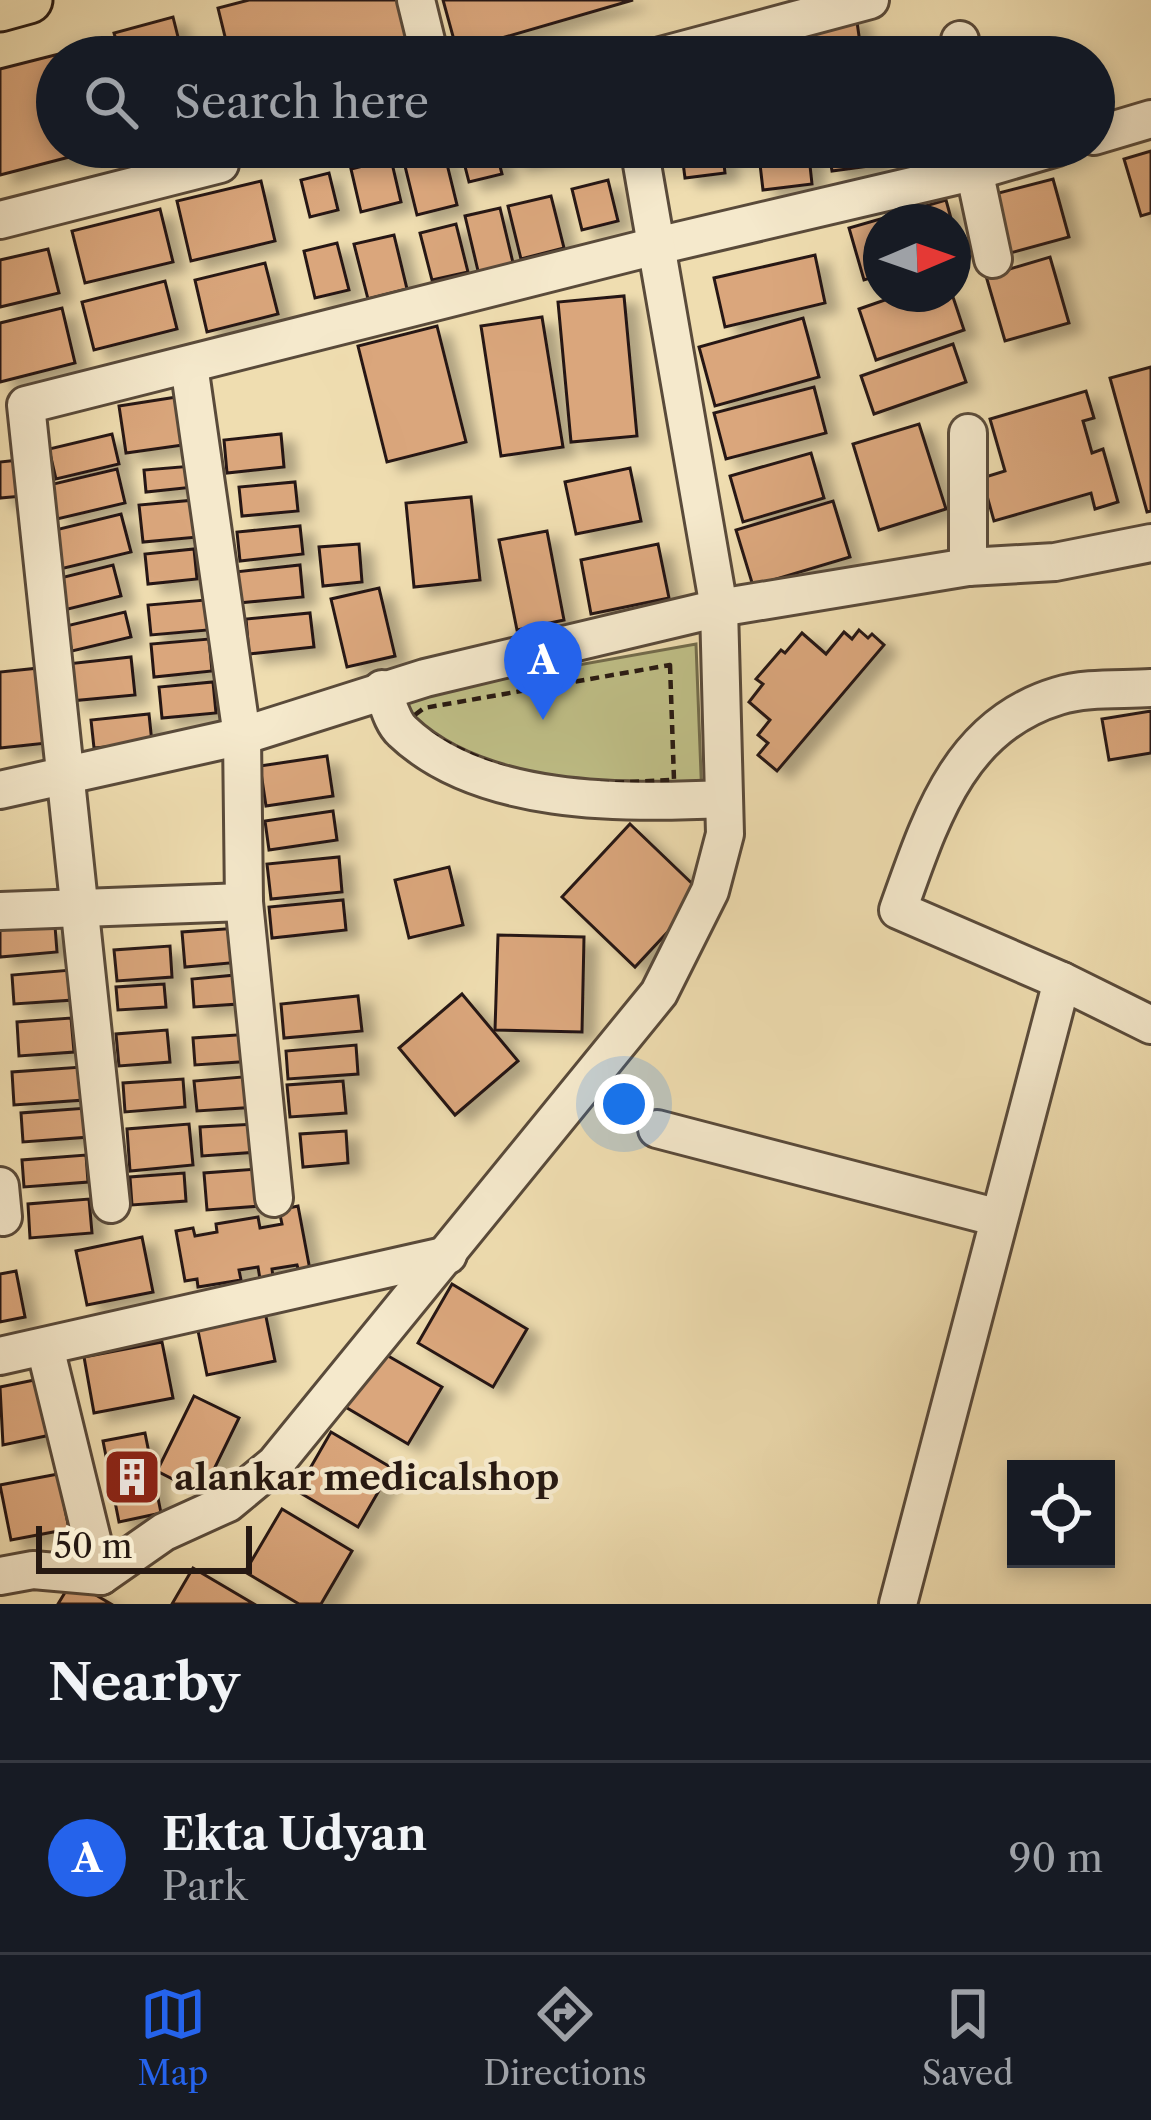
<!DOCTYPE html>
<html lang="en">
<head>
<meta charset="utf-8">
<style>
	:root { --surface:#171b24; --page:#20242c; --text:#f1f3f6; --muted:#9ea1a6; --line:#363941; --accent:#2563eb }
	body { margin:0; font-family:"Libre Caslon Text",serif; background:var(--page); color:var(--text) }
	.controls { position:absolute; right:36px; bottom:36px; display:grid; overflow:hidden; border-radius:0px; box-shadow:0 6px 18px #0003 }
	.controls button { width:108px; height:108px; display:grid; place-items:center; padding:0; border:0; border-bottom:3px solid var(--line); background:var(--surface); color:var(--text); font:60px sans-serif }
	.compass { position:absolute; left:863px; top:204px; width:108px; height:108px; border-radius:50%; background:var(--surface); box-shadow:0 6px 18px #0003; rotate:88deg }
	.scale { position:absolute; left:36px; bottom:30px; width:216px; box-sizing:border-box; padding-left:12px; border:6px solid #271912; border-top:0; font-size:33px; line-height:42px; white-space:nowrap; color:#271912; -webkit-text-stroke:9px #f5e9cc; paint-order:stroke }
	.you { position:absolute; left:624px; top:1104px; width:42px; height:42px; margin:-30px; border:9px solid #fff; border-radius:50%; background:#1a73e8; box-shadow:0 0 0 18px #1a73e833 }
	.badge { display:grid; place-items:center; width:78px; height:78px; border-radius:50%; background:var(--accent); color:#fff; font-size:39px; font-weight:700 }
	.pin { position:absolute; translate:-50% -99px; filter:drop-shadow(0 3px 6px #0008) }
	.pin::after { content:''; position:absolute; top:63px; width:42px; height:36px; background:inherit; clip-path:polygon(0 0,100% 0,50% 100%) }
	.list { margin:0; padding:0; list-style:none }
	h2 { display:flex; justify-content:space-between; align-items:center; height:156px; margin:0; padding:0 48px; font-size:51px }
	h2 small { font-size:39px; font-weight:400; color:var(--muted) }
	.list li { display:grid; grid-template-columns:78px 1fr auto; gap:36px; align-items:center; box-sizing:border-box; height:192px; padding:0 48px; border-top:3px solid var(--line) }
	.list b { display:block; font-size:45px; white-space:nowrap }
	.list p { margin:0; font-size:39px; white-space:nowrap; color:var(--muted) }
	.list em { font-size:39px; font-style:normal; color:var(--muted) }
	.icon { flex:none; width:66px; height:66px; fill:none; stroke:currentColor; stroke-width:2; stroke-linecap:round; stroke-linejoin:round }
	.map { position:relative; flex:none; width:1151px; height:1604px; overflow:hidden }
	.search { position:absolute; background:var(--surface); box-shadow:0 6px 18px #0003; left:36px; right:36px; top:36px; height:132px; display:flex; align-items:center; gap:30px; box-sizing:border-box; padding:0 42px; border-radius:66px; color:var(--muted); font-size:45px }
	.sheet { height:348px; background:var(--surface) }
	nav { display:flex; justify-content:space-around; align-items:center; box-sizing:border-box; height:168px; border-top:3px solid var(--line); background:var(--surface); font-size:33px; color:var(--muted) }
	nav a { display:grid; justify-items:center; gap:6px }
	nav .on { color:var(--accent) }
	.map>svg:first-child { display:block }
	.green { fill:#bfbf87; stroke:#736c4c; stroke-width:3 }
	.building { fill:#daa67b; stroke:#271912; stroke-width:3; filter:url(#shadow) }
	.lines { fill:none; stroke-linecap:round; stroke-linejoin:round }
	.minor-casing { stroke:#594a3a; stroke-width:42 }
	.major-casing { stroke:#271912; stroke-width:51 }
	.path { stroke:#271912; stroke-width:4.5; stroke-dasharray:9 6; stroke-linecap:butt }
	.minor { stroke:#f5e9cc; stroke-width:36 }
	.major { stroke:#efddb0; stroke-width:45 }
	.labels { text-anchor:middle; stroke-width:9; stroke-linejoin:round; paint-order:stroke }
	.poi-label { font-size:36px; font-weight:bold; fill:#271912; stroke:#f5e9cc; text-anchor:start }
</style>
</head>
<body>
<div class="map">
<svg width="1151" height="1604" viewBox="0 0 1151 1604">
	<defs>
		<filter id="shadow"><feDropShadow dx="13" dy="8" stdDeviation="6" flood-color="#0004"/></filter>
	</defs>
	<rect width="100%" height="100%" fill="#efddb0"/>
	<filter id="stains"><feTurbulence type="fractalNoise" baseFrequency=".00167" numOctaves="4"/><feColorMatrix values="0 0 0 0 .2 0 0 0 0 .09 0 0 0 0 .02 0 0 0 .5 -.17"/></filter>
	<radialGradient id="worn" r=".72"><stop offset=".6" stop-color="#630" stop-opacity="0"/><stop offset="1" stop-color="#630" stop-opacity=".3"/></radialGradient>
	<!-- green -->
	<polygon class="green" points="696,644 702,800 492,781 380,708 433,691"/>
	<!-- building -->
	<g class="building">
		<polygon points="249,0 408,0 422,57 230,57 218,8"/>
		<polygon points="443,0 633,0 457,51"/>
		<polygon points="856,15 862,57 816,57 811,22"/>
		<polygon points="173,17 183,57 121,57 114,33"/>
		<polygon points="795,35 798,57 748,57 747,41"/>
		<polygon points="110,41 114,57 57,57 57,147 108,147 0,175 0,69"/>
		<polygon points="460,147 495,147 502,174 469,182"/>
		<polygon points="512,147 554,147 555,151 516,161"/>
		<polygon points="681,147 722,147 725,173 685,178"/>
		<polygon points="758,147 808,147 812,184 763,190"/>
		<polygon points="828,147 875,147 877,165 832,171"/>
		<polygon points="1151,151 1151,213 1141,216 1124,159"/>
		<polygon points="445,156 457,205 417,215 405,166"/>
		<polygon points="391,159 401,202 361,212 351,169"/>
		<polygon points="329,173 338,210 310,217 301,180"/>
		<polygon points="1053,179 1069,237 1003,255 987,196"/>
		<polygon points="608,180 618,221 582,230 572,189"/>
		<polygon points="261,181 275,241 191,261 177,201"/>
		<polygon points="551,196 564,248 521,259 508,206"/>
		<polygon points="946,200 952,222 881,222 881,275 864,280 849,228"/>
		<polygon points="500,208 514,267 479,275 465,216"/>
		<polygon points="160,209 173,262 85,283 72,231"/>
		<polygon points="456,224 468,272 432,280 420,233"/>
		<polygon points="394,235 407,289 368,299 354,244"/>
		<polygon points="337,243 349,290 315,298 304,251"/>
		<polygon points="48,249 59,293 0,307 0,260"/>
		<polygon points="815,255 825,303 725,327 714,278"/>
		<polygon points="1050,257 1069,323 1005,341 986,276"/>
		<polygon points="265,263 278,314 207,332 195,280"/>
		<polygon points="165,281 177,329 94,350 82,302"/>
		<polygon points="902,294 952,294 964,330 876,360 859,309"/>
		<polygon points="624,296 637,436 571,442 558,302"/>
		<polygon points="62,308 75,363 0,382 0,323"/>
		<polygon points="542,317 563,447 501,456 481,326"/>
		<polygon points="803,318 819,377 715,406 699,347"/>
		<polygon points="437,326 466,442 387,462 358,346"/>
		<polygon points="953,344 966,382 874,414 861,376"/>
		<polygon points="1151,367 1151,511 1147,512 1110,378"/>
		<polygon points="814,387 826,433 726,459 714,413"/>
		<polygon points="1086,391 1094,418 1083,421 1092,453 1103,449 1118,502 1095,509 1091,493 994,521 982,478 1005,471 990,419"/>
		<polygon points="183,396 190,444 126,453 119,406"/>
		<polygon points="919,424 946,509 879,530 853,444"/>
		<polygon points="112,434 119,464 56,479 49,449"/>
		<polygon points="281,434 284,467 227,473 224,440"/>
		<polygon points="811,453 824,498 743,522 730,476"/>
		<polygon points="19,460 23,496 0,498 0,462"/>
		<polygon points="192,466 194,487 146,492 144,470"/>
		<polygon points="630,468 641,521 576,534 565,482"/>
		<polygon points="117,469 125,503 57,519 49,485"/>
		<polygon points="295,482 298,511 242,516 239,487"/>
		<polygon points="471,497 480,580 414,587 406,503"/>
		<polygon points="195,500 198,537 143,542 139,505"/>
		<polygon points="833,501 850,557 753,586 736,530"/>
		<polygon points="121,514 131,552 56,570 47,532"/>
		<polygon points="300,526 303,554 240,561 237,532"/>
		<polygon points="547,531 564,620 517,630 499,540"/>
		<polygon points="359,544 362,582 323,586 319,547"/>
		<polygon points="658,544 669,598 591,614 581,560"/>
		<polygon points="194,549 197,579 148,584 145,554"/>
		<polygon points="113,565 121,596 60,611 52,580"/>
		<polygon points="300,565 303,597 238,603 235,572"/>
		<polygon points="379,588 395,656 347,667 331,599"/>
		<polygon points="205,600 208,630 151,635 148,605"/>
		<polygon points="125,612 131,637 72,651 66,626"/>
		<polygon points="310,613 314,647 249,654 246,619"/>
		<polygon points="859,630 868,638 872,634 884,645 777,771 758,755 768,743 758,735 770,720 749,702 763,684 756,679 781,650 785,653 802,633 826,654 844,632 852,639"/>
		<polygon points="209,639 212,671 154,677 151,644"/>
		<polygon points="131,657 135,695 70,701 67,664"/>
		<polygon points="39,668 47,743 0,748 0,672"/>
		<polygon points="213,682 216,713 162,718 159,687"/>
		<polygon points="1151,711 1151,753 1109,760 1102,719"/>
		<polygon points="149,714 152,743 94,748 91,720"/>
		<polygon points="327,756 333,796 266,806 260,766"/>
		<polygon points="333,811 337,840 269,850 265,821"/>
		<polygon points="630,824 703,894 635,967 562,897"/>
		<polygon points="339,857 342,892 271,899 267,864"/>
		<polygon points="449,867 463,925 409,938 395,880"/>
		<polygon points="343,900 346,930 272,938 269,907"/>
		<polygon points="55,926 57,952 0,957 0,930"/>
		<polygon points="239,928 241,962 185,967 182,932"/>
		<polygon points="498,935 584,937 582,1032 495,1030"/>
		<polygon points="170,946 172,977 117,981 114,950"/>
		<polygon points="71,970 73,1000 14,1004 12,975"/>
		<polygon points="236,975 238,1004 194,1007 192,979"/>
		<polygon points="164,984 166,1007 118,1010 116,987"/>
		<polygon points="462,994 518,1061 455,1115 399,1048"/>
		<polygon points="358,996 362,1031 284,1038 281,1004"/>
		<polygon points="71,1018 74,1052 19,1056 17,1022"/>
		<polygon points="167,1030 170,1062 119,1066 116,1034"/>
		<polygon points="251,1034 253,1061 195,1065 193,1038"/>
		<polygon points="356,1045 358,1074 288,1079 286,1051"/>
		<polygon points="82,1067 84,1100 14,1105 12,1072"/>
		<polygon points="254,1076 257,1107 197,1111 194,1081"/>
		<polygon points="183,1079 185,1107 125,1112 123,1083"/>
		<polygon points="343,1081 346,1113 290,1117 287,1085"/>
		<polygon points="87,1108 89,1137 23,1142 21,1113"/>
		<polygon points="189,1124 193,1165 130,1171 127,1129"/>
		<polygon points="256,1124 258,1152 202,1156 200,1127"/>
		<polygon points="346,1131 348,1163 303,1167 300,1134"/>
		<polygon points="86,1155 88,1182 24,1187 22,1160"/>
		<polygon points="257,1169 260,1206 207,1210 204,1173"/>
		<polygon points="184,1173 186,1201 132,1205 130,1177"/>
		<polygon points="89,1199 92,1233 30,1238 28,1204"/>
		<polygon points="298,1206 310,1270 299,1272 297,1265 272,1269 273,1277 260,1279 258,1267 239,1270 241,1280 198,1287 197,1279 185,1281 176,1231 193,1228 195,1236 217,1232 216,1224 258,1217 260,1228 282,1224 279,1210"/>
		<polygon points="142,1237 153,1292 87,1305 76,1251"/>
		<polygon points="16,1271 25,1317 0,1322 0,1274"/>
		<polygon points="452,1284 527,1329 493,1387 418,1343"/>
		<polygon points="263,1302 275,1361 207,1375 195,1316"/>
		<polygon points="162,1342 173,1398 94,1413 84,1357"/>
		<polygon points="376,1349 442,1387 408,1444 342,1405"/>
		<polygon points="49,1377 60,1433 3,1445 0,1387"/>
		<polygon points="194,1396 239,1418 202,1494 157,1471"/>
		<polygon points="331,1432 392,1468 358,1527 297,1491"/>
		<polygon points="145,1433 161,1513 119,1522 103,1441"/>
		<polygon points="58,1474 69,1529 11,1540 0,1485"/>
		<polygon points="282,1509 352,1551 321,1604 299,1604 245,1572"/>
		<polygon points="193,1568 254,1604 172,1604"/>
		<polygon points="72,1581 111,1604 58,1604"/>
	</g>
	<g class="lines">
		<!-- minor casing -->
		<g class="minor-casing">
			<g id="minor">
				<polyline points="416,0 430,57"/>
				<polyline points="960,40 962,57"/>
				<polyline points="657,57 870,0"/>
				<polyline points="1094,136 1151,119"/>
				<polyline points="970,151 993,259"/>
				<polyline points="0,220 220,164"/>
				<polyline points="189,365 242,736 244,902 274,1198"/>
				<polyline points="968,433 968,567"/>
				<path d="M1151,688C1122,690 1086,687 1058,696C958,726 930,821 898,910L1062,981L1151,1025"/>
				<path d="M382,689C388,703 392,722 402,731C479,805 623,804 723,799"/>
				<polyline points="0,790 242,736 425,678 719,608 968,567 1055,562 1151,543"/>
				<polyline points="0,911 244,902"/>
				<polyline points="657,1129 999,1218"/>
				<polyline points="0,1186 3,1217"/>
				<polyline points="111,1204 26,405 644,249 972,172 1057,147"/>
				<polyline points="45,1347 101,1576"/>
				<polyline points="0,1356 448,1255"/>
				<polyline points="0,1576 33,1570 101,1576 164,1532 228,1503 275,1464 659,993 710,891 725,834 719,608 639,147"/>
				<polyline points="898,1604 1062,981"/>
			</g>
		</g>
		<!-- major casing -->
		<g class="major-casing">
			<polyline id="major" points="0,8 29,0"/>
		</g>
		<!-- path -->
		<path class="path" d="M670,665L674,780C626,781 572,789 526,775C484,763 445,742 407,721L424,708Z"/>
		<!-- minor -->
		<use href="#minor" class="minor"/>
		<!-- major -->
		<use href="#major" class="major"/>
	</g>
	<!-- icons -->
	<defs>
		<g id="building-square" transform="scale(3)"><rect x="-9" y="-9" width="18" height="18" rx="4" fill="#8f2418" stroke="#f5e9cc"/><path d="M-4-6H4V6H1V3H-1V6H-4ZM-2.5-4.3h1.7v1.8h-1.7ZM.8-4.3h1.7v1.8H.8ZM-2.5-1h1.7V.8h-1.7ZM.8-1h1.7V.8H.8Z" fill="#fff"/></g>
	</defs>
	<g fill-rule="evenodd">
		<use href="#building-square" x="132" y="1477"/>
	</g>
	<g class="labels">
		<!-- poi labels -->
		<g class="poi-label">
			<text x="174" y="1490">alankar medicalshop</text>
		</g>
	</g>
	<rect width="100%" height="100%" filter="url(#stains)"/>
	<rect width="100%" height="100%" fill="url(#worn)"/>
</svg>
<div class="controls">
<button><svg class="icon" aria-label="locate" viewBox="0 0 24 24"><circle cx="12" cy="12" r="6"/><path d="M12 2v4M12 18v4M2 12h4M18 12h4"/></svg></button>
</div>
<svg class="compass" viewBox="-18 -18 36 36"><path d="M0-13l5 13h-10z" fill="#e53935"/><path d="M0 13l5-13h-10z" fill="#9ea1a6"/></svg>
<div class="scale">50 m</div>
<div class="you"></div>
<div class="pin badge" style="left:543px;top:720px">A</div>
<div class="search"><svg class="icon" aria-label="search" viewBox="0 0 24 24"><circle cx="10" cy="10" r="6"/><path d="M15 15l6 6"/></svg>Search here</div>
</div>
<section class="sheet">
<h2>Nearby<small></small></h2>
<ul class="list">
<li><span class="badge">A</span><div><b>Ekta Udyan</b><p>Park</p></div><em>90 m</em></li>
</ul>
</section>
<nav>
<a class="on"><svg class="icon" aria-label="map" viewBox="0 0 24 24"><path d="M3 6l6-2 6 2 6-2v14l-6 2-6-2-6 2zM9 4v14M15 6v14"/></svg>Map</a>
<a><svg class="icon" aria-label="directions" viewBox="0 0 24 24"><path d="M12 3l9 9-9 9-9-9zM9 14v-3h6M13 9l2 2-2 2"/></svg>Directions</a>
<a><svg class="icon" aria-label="saved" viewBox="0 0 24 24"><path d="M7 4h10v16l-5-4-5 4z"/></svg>Saved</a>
</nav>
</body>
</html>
